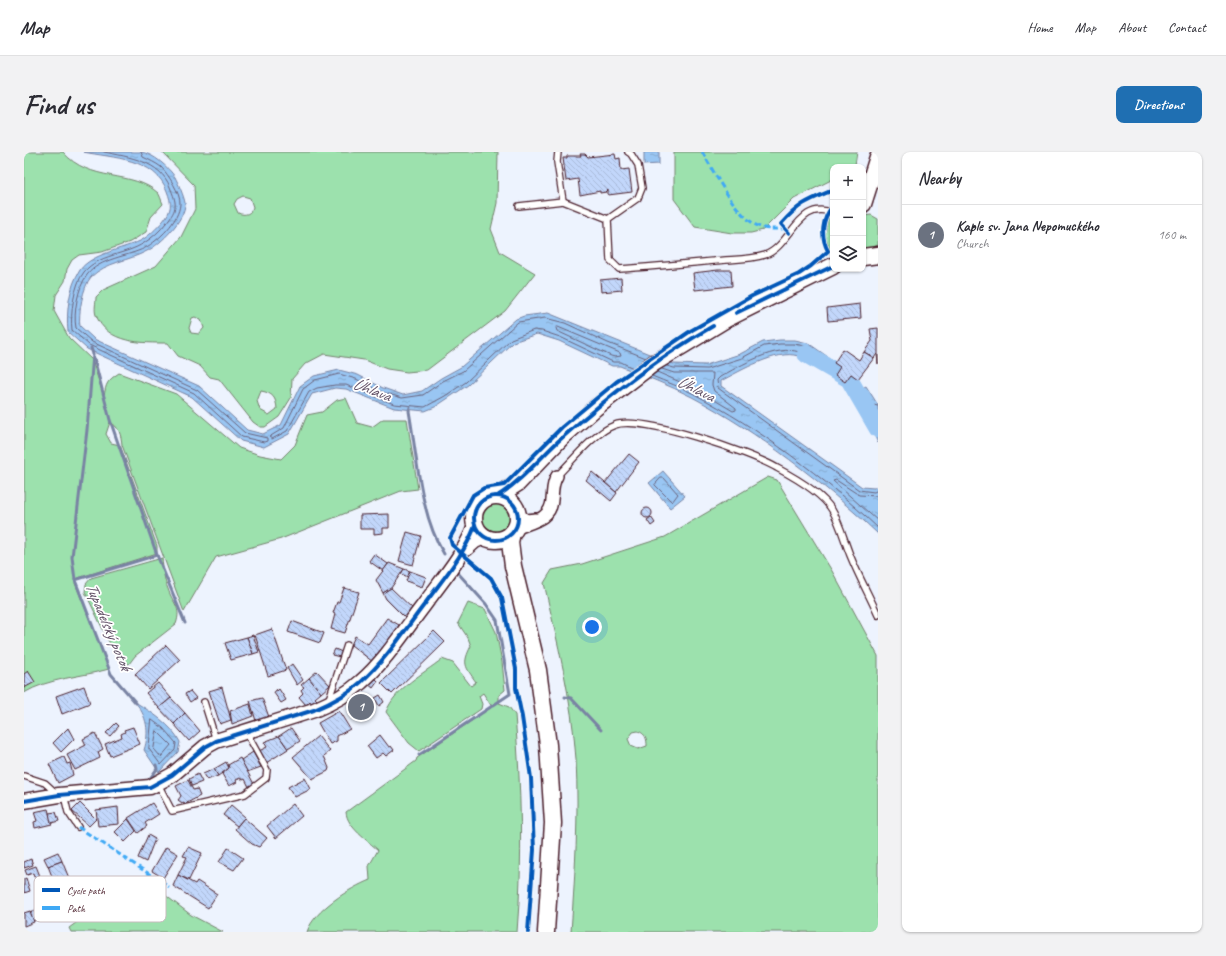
<!DOCTYPE html>
<html lang="en">
<head>
<meta charset="utf-8">
<style>
	:root { --surface:#fff; --page:#f2f2f3; --text:#2b2b33; --muted:#7c7c81; --line:#e1e1e2; --accent:#1f6fb2 }
	body { margin:0; font-family:Caveat,sans-serif; background:var(--page); color:var(--text) }
	.controls { position:absolute; right:12px; top:12px; display:grid; overflow:hidden; border-radius:8px; box-shadow:0 1px 3px #0004 }
	.controls button { width:36px; height:36px; display:grid; place-items:center; padding:0; border:0; border-bottom:1px solid var(--line); background:var(--surface); color:var(--text); font:20px sans-serif }
	.you { position:absolute; left:568px; top:475px; width:14px; height:14px; margin:-10px; border:3px solid #fff; border-radius:50%; background:#1a73e8; box-shadow:0 0 0 6px #1a73e833 }
	.badge { display:grid; place-items:center; width:26px; height:26px; border-radius:50%; background:var(--accent); color:#fff; font-size:13px; font-weight:700 }
	.pin { position:absolute; translate:-50% -50%; border:2px solid #fff; box-shadow:0 1px 4px #0006 }
	.list { margin:0; padding:0; list-style:none }
	h2 { display:flex; justify-content:space-between; align-items:center; height:52px; margin:0; padding:0 16px; font-size:17px }
	h2 small { font-size:13px; font-weight:400; color:var(--muted) }
	.list li { display:grid; grid-template-columns:26px 1fr auto; gap:12px; align-items:center; box-sizing:border-box; height:60px; padding:0 16px; border-top:1px solid var(--line) }
	.list b { display:block; font-size:15px; white-space:nowrap }
	.list p { margin:0; font-size:13px; white-space:nowrap; color:var(--muted) }
	.list em { font-size:13px; font-style:normal; color:var(--muted) }
	.icon { flex:none; width:22px; height:22px; fill:none; stroke:currentColor; stroke-width:2; stroke-linecap:round; stroke-linejoin:round }
	.map { position:relative; flex:none; width:854px; height:780px; overflow:hidden; border-radius:8px }
	header { display:flex; align-items:center; gap:24px; box-sizing:border-box; height:56px; padding:0 20px; background:var(--surface); border-bottom:1px solid var(--line) }
	header strong { font-size:19px }
	nav { display:flex; gap:22px; margin-inline-start:auto; font-size:14px }
	.intro { display:flex; align-items:center; justify-content:space-between; box-sizing:border-box; height:96px; padding:0 24px }
	h1 { margin:0; font-size:28px }
	.button { padding:10px 18px; border-radius:8px; background:var(--accent); color:#fff; font-size:14px; font-weight:700 }
	main { display:flex; gap:24px; padding:0 24px }
	aside { flex:1; background:var(--surface); border-radius:8px; box-shadow:0 1px 3px #0004 }
	.map>svg:first-child { display:block }
	.grass { fill:#9ce1ad; stroke:#73806c; fill-rule:evenodd }
	.water { fill:url(#water-ripples); stroke:#7983a3 }
	.lines { fill:none; stroke-linecap:round; stroke-linejoin:round }
	.shore { stroke:#6a627b; stroke-width:1 }
	.stream { stroke:#7983a3; stroke-width:3 }
	.river { stroke:#99c6f3; stroke-width:18 }
	.building { fill:url(#building-back-hatch); stroke:#4a1f2b }
	.service-casing { stroke:#4a1f2b; stroke-width:8 }
	.minor-casing { stroke:#4a1f2b; stroke-width:14 }
	.tertiary-casing { stroke:#4a1f2b; stroke-width:17 }
	.secondary-casing { stroke:#4a1f2b; stroke-width:19 }
	.service { stroke:#fff; stroke-width:5.5 }
	.minor { stroke:#fff; stroke-width:11 }
	.tertiary { stroke:#fff; stroke-width:14 }
	.secondary { stroke:#fff; stroke-width:16 }
	.quiet { stroke:#3fa9f5; stroke-width:3; stroke-dasharray:6 3; stroke-linecap:butt }
	.cycleway-casing { stroke:#fff; stroke-width:6 }
	.cycleway { stroke:#0057b8; stroke-width:4 }
	.labels { text-anchor:middle; stroke-width:3.5; stroke-linejoin:round; paint-order:stroke }
	.water-label { font-size:17px; font-style:italic; fill:#625167; stroke:#fff }
	.key { fill:#fff; stroke:#c9bcbf; stroke-width:1 }
	.key-label { font-size:11px; fill:#4a1f2b }
</style>
</head>
<body>
<header>
<strong>Map</strong>
<nav><a>Home</a><a>Map</a><a>About</a><a>Contact</a></nav>
</header>
<div class="intro"><h1>Find us</h1><a class="button">Directions</a></div>
<main>
<div class="map">
<svg width="854" height="780" viewBox="0 0 854 780">
	<defs>
		<pattern id="water-ripples" width="26" height="14" patternUnits="userSpaceOnUse"><rect width="26" height="14" fill="#99c6f3"/><path d="M2 4q2-2 4 0t4 0M15 11q2-2 4 0t4 0" fill="none" stroke="#85aad0"/></pattern>
		<pattern id="building-back-hatch" width="6" height="6" patternUnits="userSpaceOnUse"><rect width="6" height="6" fill="#c2d7fb"/><path d="M-1 5l2 2M0 0l6 6M5-1l2 2" fill="none" stroke="#a8b8d7"/></pattern>
	</defs>
	<rect width="100%" height="100%" fill="#edf3fe"/>
	<filter id="ink" filterUnits="userSpaceOnUse"><feTurbulence type="fractalNoise" baseFrequency=".025" numOctaves="2"/><feDisplacementMap in="SourceGraphic" scale="8" xChannelSelector="R" yChannelSelector="G"/><feConvolveMatrix kernelMatrix="1 2 1 2 8 2 1 2 1" color-interpolation-filters="sRGB"/></filter>
	<g filter="url(#ink)">
		<!-- grass -->
		<g class="grass">
			<path d="M0,0H39C65,31 109,18 134,41C136,43 137,48 139,52L127,65L122,80L106,90L78,100L55,103L48,108L43,117L41,129L32,143L30,159L45,186L68,208L80,245C82,231 83,229 95,221L152,242L215,296L236,303L257,307L271,293L283,263L298,260L313,248L322,246L333,271L348,275L359,267H383L394,337L377,339L257,387L192,405L160,460L98,293C97,282 95,275 86,270L82,282L87,291L96,293L133,394V401L54,426L51,431L85,517C57,525 25,526 0,541Z"/>
			<path d="M138,0H474L473,51L467,77L476,100L511,121L481,159L403,218L383,220L363,217L340,208L300,202L281,212L268,227L267,246L255,265L241,275H236L229,270L195,227L186,225L176,214L154,204L144,191C118,191 83,192 72,163C70,158 72,150 72,145L79,138L132,114L157,85L171,57L170,33ZM219,44L226,46L229,55C227,62 221,64 214,61L210,52L213,47ZM171,165L177,168L180,176L175,182L167,181L165,176L168,166ZM237,239C249,241 252,246 253,257L245,263L236,258L233,249Z"/>
			<polygon points="650,0 833,0 831,13 809,15 809,27 770,47 739,78 727,81 708,81 671,75 650,47"/>
			<polygon points="847,63 854,67 854,93 847,97 839,96 839,64"/>
			<polygon points="804,66 809,71 809,97 807,100 801,83"/>
			<path d="M744,325L753,328L808,419L854,504V780H547C551,723 555,664 552,607C548,547 533,489 520,431L528,418L558,412L641,385ZM614,579C622,582 623,587 623,594L614,597L607,594L604,587L609,580Z"/>
			<circle cx="472" cy="365" r="14"/>
			<path d="M138,406C139,416 140,428 144,437C149,452 158,455 152,472L111,504L105,512L99,511L87,494L61,440L62,432L67,426Z"/>
			<path d="M444,451L461,457L472,480L478,510L481,538L475,543V551L485,555L491,563C497,636 499,707 493,780H283C290,758 326,736 346,728L345,714L354,698C344,689 323,675 322,660L392,609L393,606L468,555L459,541L455,544L458,552L457,557L395,599L385,591L362,560C372,535 398,523 418,507L429,511L447,534L452,530C441,514 438,512 447,494L444,486L434,471Z"/>
			<polygon points="113,726 128,733 167,763 199,780 47,780 45,776"/>
		</g>
		<!-- water -->
		<g class="water">
			<path d="M59,0C78,0 99,0 117,0C130,2 144,15 151,25C154,31 160,44 161,51C162,67 136,93 123,99C105,109 82,110 67,125C59,134 54,162 56,174L70,187L175,234L223,278L239,282L257,273L276,234L290,224L315,218L334,223L359,236L379,243L398,239L417,226L437,215L492,167L500,164L524,161L650,212L682,213L716,202L739,190L756,188H771L784,191L807,207L802,219C793,214 783,208 774,204C753,197 716,219 697,229V234L838,335L850,336L854,334V382C800,331 734,280 668,245C645,233 620,224 596,214H588L535,189L513,182L489,190L444,233L411,255L401,259L370,256L322,237L311,236L288,242L265,282L240,295L217,289L168,245L63,197L44,180C42,160 45,135 56,118C67,102 99,97 116,89C124,85 133,76 139,69C148,58 148,52 143,39C131,6 89,6 59,0Z"/>
			<polygon points="620,0 635,0 635,12 620,13"/>
			<polygon points="842,234 854,253 854,291 829,241"/>
			<polygon points="639,319 661,344 646,356 625,331"/>
			<path d="M111,550C126,559 148,573 156,590L154,600L135,620L120,598C126,580 123,564 111,550Z"/>
		</g>
		<g class="lines">
			<!-- shore -->
			<g class="shore">
				<path d="M80,0C105,5 136,9 146,35C153,52 154,56 142,71C136,79 128,86 120,91C102,103 75,102 60,120C50,132 46,163 48,178L65,193L170,241L218,285L240,290L243,289V286L221,281L173,238L68,190L52,176C49,161 54,135 63,123C76,106 103,105 121,96C135,88 155,69 156,52C157,42 144,22 137,15C132,11 125,8 119,5L117,0"/>
				<polygon points="534,175 596,201 597,204 591,205 587,204 533,179 532,176"/>
				<path d="M643,214L650,216L683,217L718,206L740,194L756,192H770L782,194L801,207L800,212C792,212 783,203 775,200C753,192 715,214 696,225L693,228L694,236L835,338L850,340L854,338"/>
				<polyline points="609,216 597,210 589,210 536,185 518,179 510,178 487,187 442,230 421,244 401,255 370,252 322,233 311,233 293,236 285,240 263,279 248,287 245,285 260,276 279,237 291,228 315,222 332,227 358,240 378,246 399,243 419,229 439,219 494,170 521,166 541,171 584,191 622,206"/>
				<polyline points="633,220 672,237 709,259 712,258 712,256 690,239 688,233 689,221 650,221 638,217"/>
				<path d="M628,224C642,230 657,235 670,242C735,276 801,326 854,376"/>
				<polyline points="854,254 849,253 841,240 836,242 854,282"/>
				<polygon points="637,326 640,326 654,342 648,350 631,333"/>
				<polyline points="854,344 835,343 812,328 809,329 854,369"/>
				<polygon points="128,568 139,576 152,591 151,598 137,613 125,597"/>
				<polygon points="133,579 147,593 137,605 130,597"/>
			</g>
			<!-- stream -->
			<g class="stream">
				<polyline points="67,196 69,202 63,278 48,405 51,428 87,522 112,551"/>
				<path d="M386,255L385,259C393,304 396,363 420,402"/>
				<polyline points="133,403 161,471"/>
				<polyline points="51,428 133,403 86,268 70,206"/>
				<polyline points="541,545 547,546 577,578"/>
				<polyline points="395,603 486,542 473,468 462,452 434,421"/>
				<polyline points="125,628 133,617 132,613"/>
			</g>
			<!-- river -->
			<polyline class="river" points="782,202 825,227 854,277"/>
		</g>
		<!-- building -->
		<g class="building">
			<polygon points="556,2 561,2 564,5 591,2 592,7 596,6 597,18 605,17 608,40 584,43 584,38 582,40 576,41 576,39 556,43 554,27 542,29 539,6 543,6 543,4 557,4"/>
			<polygon points="694,118 707,118 708,134 671,138 669,121"/>
			<polygon points="597,126 598,138 577,140 576,128"/>
			<polygon points="836,152 837,166 804,169 803,156"/>
			<polygon points="854,176 854,212 853,202 850,206 840,200 848,189 846,177"/>
			<polygon points="819,197 835,208 840,200 850,206 834,227 827,222 821,230 811,223 816,215 810,211"/>
			<polygon points="605,302 615,310 592,340 581,331"/>
			<polygon points="568,320 593,341 587,349 562,328"/>
			<circle cx="623" cy="361" r="5"/>
			<polygon points="365,362 365,376 359,376 359,381 350,382 350,377 336,377 336,363"/>
			<polygon points="627,365 631,371 627,374 623,368"/>
			<polygon points="383,380 397,384 389,413 375,409"/>
			<polygon points="350,402 364,412 359,419 345,409"/>
			<polygon points="365,411 380,417 367,436 359,441 352,428"/>
			<polygon points="380,417 386,419 384,425 377,422"/>
			<polygon points="386,419 402,425 398,435 382,429"/>
			<polygon points="320,436 335,440 321,481 307,477 311,462 309,461 313,450 315,450"/>
			<polygon points="367,436 390,458 382,467 362,447 359,441"/>
			<polygon points="363,466 375,473 365,491 349,510 327,493 331,484 344,492"/>
			<polygon points="268,469 300,481 296,491 264,480"/>
			<polygon points="248,477 262,518 244,524 231,483"/>
			<polygon points="410,479 421,490 368,542 357,531"/>
			<polygon points="229,483 235,500 229,502 223,485"/>
			<polygon points="223,485 229,502 207,508 201,491"/>
			<polygon points="142,493 156,508 124,537 111,522"/>
			<polygon points="311,497 318,500 316,505 308,503"/>
			<polygon points="268,512 279,528 273,533 263,516"/>
			<polygon points="4,519 11,530 0,536 0,522"/>
			<polygon points="293,519 306,533 297,541 285,526"/>
			<polygon points="350,525 354,529 349,536 344,532"/>
			<polygon points="285,526 297,541 291,546 293,548 288,552 286,549 282,553 275,545 279,541 277,538 280,535 277,533"/>
			<polygon points="134,531 147,546 135,556 122,541"/>
			<polygon points="60,534 66,551 38,562 32,544"/>
			<polygon points="198,535 207,568 196,572 185,539"/>
			<polygon points="252,537 253,539 255,537 262,548 257,551 250,541"/>
			<polygon points="166,539 172,546 166,550 161,542"/>
			<polygon points="356,543 360,550 355,554 351,546"/>
			<polygon points="147,546 161,561 150,572 135,556"/>
			<polygon points="238,546 245,565 232,569 226,549"/>
			<polygon points="338,548 343,549 343,554 332,561 329,557 332,555 330,554"/>
			<polygon points="226,552 229,564 208,572 206,559"/>
			<polygon points="315,559 326,577 313,584 313,589 306,592 294,571"/>
			<polygon points="161,561 176,579 165,589 150,572"/>
			<polygon points="92,571 95,574 86,584 82,581"/>
			<polygon points="109,575 116,592 86,604 81,592 98,585 97,582 101,580 100,578"/>
			<polygon points="44,576 50,587 37,600 29,591"/>
			<polygon points="267,576 276,589 264,597 255,584"/>
			<polygon points="71,581 79,597 74,600 76,606 51,618 43,603 62,593 59,587"/>
			<polygon points="356,583 365,595 367,594 370,598 362,604 359,601 352,606 343,594"/>
			<polygon points="255,584 264,597 242,611 235,599 243,595 240,590"/>
			<polygon points="294,584 306,599 300,604 305,616 304,619 288,627 269,605"/>
			<polygon points="229,600 237,615 223,620 217,608"/>
			<polygon points="40,605 43,612 46,611 49,623 34,631 25,612"/>
			<polygon points="216,606 230,632 225,635 221,627 219,628 216,626 212,628 213,630 205,634 198,622 205,616 204,613"/>
			<polygon points="202,610 205,616 194,624 190,617"/>
			<polygon points="190,617 194,624 183,628 179,622"/>
			<polygon points="174,622 178,630 168,634 165,627"/>
			<polygon points="281,626 287,637 271,645 264,635"/>
			<polygon points="164,628 169,638 173,637 176,644 161,652 160,650 158,651 154,648 157,644 152,634"/>
			<polygon points="56,651 72,667 65,674 48,659"/>
			<polygon points="128,651 135,662 121,671 123,674 114,681 104,666"/>
			<polygon points="269,652 278,664 252,686 243,674"/>
			<polygon points="207,653 221,665 213,674 199,663"/>
			<polygon points="94,655 95,672 74,674 72,658"/>
			<polygon points="24,657 28,672 11,676 10,670 13,669 10,660"/>
			<polygon points="32,660 35,669 27,671 25,661"/>
			<polygon points="220,666 243,686 235,695 228,692 211,677"/>
			<polygon points="104,667 112,679 101,690 91,680"/>
			<polygon points="124,683 131,687 122,710 114,706"/>
			<polygon points="142,695 154,702 139,726 128,719"/>
			<polygon points="164,695 178,701 165,728 154,723 163,705 159,704"/>
			<polygon points="204,696 219,706 210,718 195,710"/>
			<polygon points="34,700 38,709 24,714 20,706"/>
			<polygon points="7,707 9,713 0,716 0,710"/>
			<polygon points="38,709 47,731 33,737 24,714"/>
			<polygon points="12,714 16,724 10,725 9,721 3,723 1,718"/>
			<polygon points="154,723 171,732 173,729 193,742 184,756 149,734"/>
			<polygon points="2,726 6,739 0,741 0,727"/>
			<polygon points="17,756 20,765 9,769 6,760"/>
			<polygon points="6,759 10,770 0,774 0,761"/>
		</g>
		<g class="lines">
			<!-- service casing -->
			<g class="service-casing">
				<g id="service">
					<path d="M604,0L607,2L614,13L618,36L614,46L584,67L586,108L595,117C626,115 658,112 690,109C706,107 725,108 741,103C767,94 775,46 809,61"/>
					<polyline points="539,49 584,67"/>
					<polyline points="495,54 539,49 533,10 534,0"/>
					<path d="M533,324C548,309 571,280 591,273C617,263 728,301 753,316C770,325 798,341 808,358C816,371 820,388 826,403C834,423 845,443 854,463"/>
					<polyline points="180,550 192,588"/>
					<polyline points="304,550 323,493"/>
					<polyline points="0,624 21,631 33,642"/>
					<polyline points="134,632 148,659 221,642 242,626 243,618 222,580"/>
					<polyline points="40,643 44,660 54,675"/>
				</g>
			</g>
			<!-- minor casing -->
			<g class="minor-casing">
				<g id="minor">
					<polyline points="494,362 502,368 512,367"/>
					<path d="M491,377C506,370 527,368 528,348C529,339 528,332 533,324"/>
				</g>
			</g>
			<!-- tertiary casing -->
			<g class="tertiary-casing">
				<g id="tertiary">
					<polyline points="442,397 451,389 460,385"/>
					<path d="M0,649L35,643L126,635L148,623L181,595L192,589L290,558C307,551 323,543 337,530C362,508 380,479 400,453C418,428 440,403 451,374"/>
				</g>
			</g>
			<!-- secondary casing -->
			<g class="secondary-casing">
				<g id="secondary">
					<polyline points="839,52 854,5"/>
					<polyline points="839,105 854,103"/>
					<polyline points="475,343 494,331 537,286 571,256 630,211 704,166 809,114"/>
					<circle cx="472" cy="366" r="22"/>
					<polyline points="488,381 486,390 489,414 514,518 524,593 529,671 522,780"/>
				</g>
			</g>
			<!-- service -->
			<use href="#service" class="service"/>
			<!-- minor -->
			<use href="#minor" class="minor"/>
			<!-- tertiary -->
			<use href="#tertiary" class="tertiary"/>
			<!-- secondary -->
			<use href="#secondary" class="secondary"/>
			<!-- quiet -->
			<g class="quiet">
				<path d="M678,0C692,22 710,62 734,74C742,78 752,77 761,77"/>
				<polyline points="54,675 145,735"/>
			</g>
			<!-- cycleway casing -->
			<g class="cycleway-casing">
				<g id="cycleway">
					<path d="M765,81L757,72C776,51 783,49 809,38"/>
					<polyline points="712,161 809,114"/>
					<path d="M475,343C500,327 518,303 540,284C587,242 635,205 689,174"/>
					<circle cx="472" cy="366" r="22"/>
					<path d="M0,649L35,643L126,635L148,623L181,595L192,589L290,558C307,551 323,543 337,530C362,508 380,479 400,453C418,428 440,403 451,374"/>
					<path d="M504,780L510,698L507,626L498,565L492,536V517L478,446L467,426L428,393L426,386L449,343L460,336L480,333L538,275L592,230L668,178L728,144L775,122L787,114L804,99C796,84 798,66 809,54"/>
				</g>
			</g>
			<!-- cycleway -->
			<use href="#cycleway" class="cycleway"/>
		</g>
	</g>
	<g class="labels">
		<!-- water labels -->
		<g class="water-label">
			<text transform="translate(672 236) rotate(26)" y="6">Úhlava</text>
			<text transform="translate(348 237) rotate(21)" y="6">Úhlava</text>
			<text transform="translate(85 474) rotate(67)" y="6">Tupadelský potok</text>
		</g>
	</g>
	<!-- legend -->
	<rect x="10" y="724" width="132" height="46" rx="6" class="key"/>
	<rect x="18" y="736" width="18" height="4" fill="#0057b8"/>
	<rect x="18" y="754" width="18" height="4" fill="#3fa9f5"/>
	<g class="key-label">
		<text x="43" y="742">Cycle path</text>
		<text x="43" y="760">Path</text>
	</g>
</svg>
<div class="controls">
<button>+</button>
<button>−</button>
<button><svg class="icon" aria-label="layers" viewBox="0 0 24 24"><path d="M12 4l9 5-9 5-9-5zM3 14l9 5 9-5"/></svg></button>
</div>
<div class="you"></div>
<div class="pin badge" style="left:337px;top:555px;background:#6b7280">1</div>
</div>
<aside>
<h2>Nearby<small></small></h2>
<ul class="list">
<li><span class="badge" style="background:#6b7280">1</span><div><b>Kaple sv. Jana Nepomuckého</b><p>Church</p></div><em>160 m</em></li>
</ul>
</aside>
</main>
</body>
</html>
